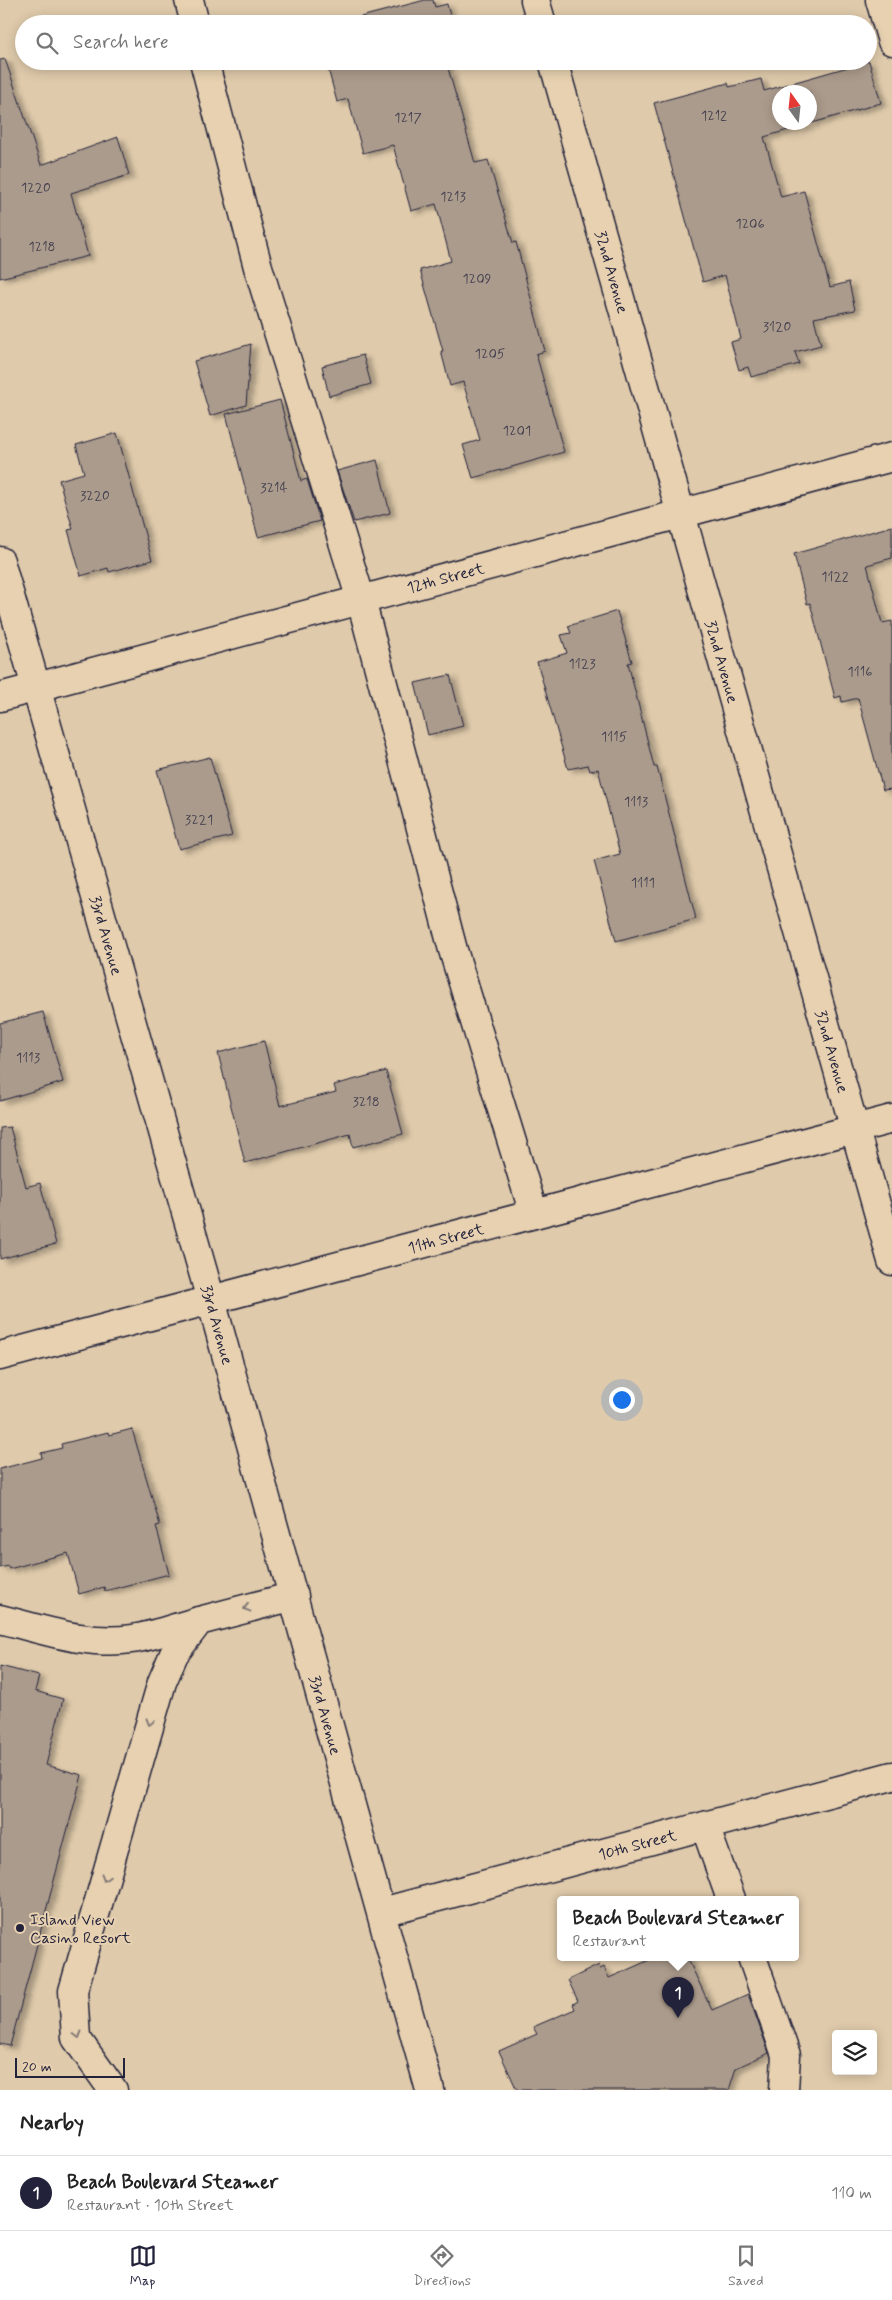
<!DOCTYPE html>
<html lang="en">
<head>
<meta charset="utf-8">
<style>
	:root { --surface:#fff; --page:#f2f2f2; --text:#222; --muted:#767676; --line:#e0e0e0; --accent:#22223b }
	body { margin:0; font-family:Mynerve,sans-serif; background:var(--page); color:var(--text) }
	.controls { position:absolute; right:15px; bottom:15px; display:grid; overflow:hidden; border-radius:5px; box-shadow:0 2px 12px #0003 }
	.controls button { width:45px; height:45px; display:grid; place-items:center; padding:0; border:0; border-bottom:1px solid var(--line); background:var(--surface); color:var(--text); font:25px sans-serif }
	.compass { position:absolute; left:772px; top:85px; width:45px; height:45px; border-radius:50%; background:var(--surface); box-shadow:0 2px 12px #0003; rotate:345deg }
	.scale { position:absolute; left:15px; bottom:12px; width:110px; box-sizing:border-box; padding-left:5px; border:2px solid #22223b; border-top:0; font-size:14px; line-height:18px; white-space:nowrap; color:#22223b; -webkit-text-stroke:4px #e7d1b0; paint-order:stroke }
	.you { position:absolute; left:621px; top:1399px; width:18px; height:18px; margin:-12px; border:4px solid #fff; border-radius:50%; background:#1a73e8; box-shadow:0 0 0 8px #1a73e833 }
	.badge { display:grid; place-items:center; width:32px; height:32px; border-radius:50%; background:var(--accent); color:#fff; font-size:16px; font-weight:700 }
	.pin { position:absolute; translate:-50% -41px; filter:drop-shadow(0 1px 2px #0008) }
	.pin::after { content:''; position:absolute; top:26px; width:18px; height:15px; background:inherit; clip-path:polygon(0 0,100% 0,50% 100%) }
	.popup { position:absolute; left:557px; top:1896px; width:242px; height:65px; box-sizing:border-box; display:grid; place-content:center; border-radius:5px; background:var(--surface); filter:drop-shadow(0 1px 4px #0005); font-size:16px; white-space:nowrap; color:var(--muted) }
	.popup b { font-size:19px; color:var(--text) }
	.popup::after { content:''; position:absolute; left:50%; top:100%; margin-left:-10px; border:10px solid transparent; border-top-color:var(--surface) }
	.list { margin:0; padding:0; list-style:none }
	h2 { display:flex; justify-content:space-between; align-items:center; height:65px; margin:0; padding:0 20px; font-size:21px }
	h2 small { font-size:16px; font-weight:400; color:var(--muted) }
	.list li { display:grid; grid-template-columns:32px 1fr auto; gap:15px; align-items:center; box-sizing:border-box; height:75px; padding:0 20px; border-top:1px solid var(--line) }
	.list b { display:block; font-size:19px; white-space:nowrap }
	.list p { margin:0; font-size:16px; white-space:nowrap; color:var(--muted) }
	.list em { font-size:16px; font-style:normal; color:var(--muted) }
	.icon { flex:none; width:28px; height:28px; fill:none; stroke:currentColor; stroke-width:2; stroke-linecap:round; stroke-linejoin:round }
	.map { position:relative; flex:none; width:892px; height:2090px; overflow:hidden }
	.search { position:absolute; background:var(--surface); box-shadow:0 2px 12px #0003; left:15px; right:15px; top:15px; height:55px; display:flex; align-items:center; gap:12px; box-sizing:border-box; padding:0 18px; border-radius:28px; color:var(--muted); font-size:19px }
	.sheet { height:140px; background:var(--surface) }
	nav { display:flex; justify-content:space-around; align-items:center; box-sizing:border-box; height:70px; border-top:1px solid var(--line); background:var(--surface); font-size:14px; color:var(--muted) }
	nav a { display:grid; justify-items:center; gap:2px }
	nav .on { color:var(--accent) }
	.map>svg:first-child { display:block }
	.building { fill:#ab9b8c; stroke:#22223b; fill-rule:evenodd; filter:url(#shadow) }
	.lines { fill:none; stroke-linecap:round; stroke-linejoin:round }
	.minor-casing { stroke:#22223b; stroke-width:31 }
	.minor { stroke:#e7d1b0; stroke-width:28 }
	.oneway { stroke:#847a76 }
	.poi-dot { fill:#22223b; stroke:#e7d1b0; stroke-width:2 }
	.labels { text-anchor:middle; stroke-width:4; stroke-linejoin:round; paint-order:stroke }
	.number-label { font-size:14px; fill:#44404f }
	.street-label { font-size:16px; fill:#22223b; stroke:#e7d1b0 }
	.poi-label { font-size:16px; fill:#22223b; stroke:#e7d1b0; text-anchor:start }
</style>
</head>
<body>
<div class="map">
<svg width="892" height="2090" viewBox="0 0 892 2090">
	<defs>
		<filter id="shadow"><feDropShadow dx="5.5" dy="3" stdDeviation="2.5" flood-color="#0004"/></filter>
	</defs>
	<rect width="100%" height="100%" fill="#dfcaab"/>
	<filter id="ink" filterUnits="userSpaceOnUse"><feTurbulence type="fractalNoise" baseFrequency=".02" numOctaves="2"/><feDisplacementMap in="SourceGraphic" scale="10" xChannelSelector="R" yChannelSelector="G"/><feConvolveMatrix kernelMatrix="1 2 1 2 8 2 1 2 1" color-interpolation-filters="sRGB"/></filter>
	<g filter="url(#ink)">
		<!-- building -->
		<g class="building">
			<polygon points="425,0 433,0 435,7 447,4 452,24 334,24"/>
			<polygon points="5,59 41,165 118,137 129,175 71,193 88,256 0,278 0,60"/>
			<polygon points="326,61 446,61 475,163 488,160 513,243 516,242 545,351 536,354 564,452 473,478 463,445 480,440 463,382 450,386 441,351 443,351 420,270 451,261 436,204 411,211 393,145 363,153 348,99 337,102"/>
			<path d="M869,61L881,103L764,137L781,197L804,191L830,287L849,282L855,310L814,318L821,345L795,352L799,364L751,377L748,367L739,370L731,342L741,339L725,275L703,282L654,103L728,83L729,87L761,79L764,91ZM780,92H810V122H780Z"/>
			<polygon points="251,344 246,405 210,416 194,361"/>
			<polygon points="363,355 371,384 329,396 322,366"/>
			<polygon points="280,400 301,481 307,479 320,521 258,537 226,414"/>
			<polygon points="117,433 152,560 109,572 108,568 81,576 68,530 73,529 59,480 84,473 76,445"/>
			<polygon points="377,460 390,513 354,522 337,471"/>
			<polygon points="892,526 892,558 867,565 882,623 892,621 892,789 883,790 858,698 842,702 841,696 835,698 810,603 807,604 794,554"/>
			<polygon points="617,611 632,662 628,663 654,767 657,767 696,919 616,941 594,861 620,854 598,769 590,771 588,765 568,769 537,662 567,653 561,635 571,633 568,626"/>
			<polygon points="450,675 463,726 428,735 415,683"/>
			<polygon points="210,757 232,836 179,849 157,770"/>
			<polygon points="43,1012 63,1082 0,1101 0,1023"/>
			<polygon points="264,1041 280,1106 336,1092 334,1085 386,1071 403,1134 353,1147 350,1134 245,1163 218,1053"/>
			<polygon points="10,1127 26,1187 40,1183 56,1244 0,1259 0,1128"/>
			<polygon points="132,1429 160,1525 156,1526 169,1574 105,1591 104,1587 79,1594 68,1553 9,1569 8,1566 0,1568 0,1469 42,1458 41,1453 62,1448 61,1444 108,1432 109,1435"/>
			<polygon points="0,1666 39,1676 35,1691 63,1699 46,1765 82,1775 10,2046 0,2044"/>
			<polygon points="656,1957 687,1957 712,2010 748,1994 769,2053 736,2068 729,2090 517,2090 499,2051 537,2034 533,2027 575,2009 573,2004 578,2001 568,1980 599,1965 600,1969 604,1967 609,1978"/>
		</g>
		<g class="lines">
			<!-- minor casing -->
			<g class="minor-casing">
				<g id="minor">
					<polyline points="189,0 195,24"/>
					<polyline points="535,0 542,24"/>
					<polyline points="880,0 892,41"/>
					<polyline points="204,61 258,267 361,600 453,950 534,1214"/>
					<path id="s1" d="M553,61L892,1261"/>
					<path id="s2" d="M0,561L211,1300L430,2090"/>
					<path id="s3" d="M0,697L892,457"/>
					<path id="s4" d="M0,1356L892,1119"/>
					<path d="M0,1619C42,1629 88,1646 132,1639C154,1636 177,1627 199,1621"/>
					<polyline points="705,1826 731,1899"/>
					<path id="s5" d="M382,1912L892,1776"/>
					<polyline points="752,1957 786,2055 784,2090"/>
					<polyline points="113,2090 76,2038 73,1991 162,1682 174,1654 199,1621 294,1596"/>
				</g>
			</g>
			<!-- minor -->
			<use href="#minor" class="minor"/>
		</g>
		<!-- one-way arrows -->
		<defs><path id="oneway-chevron" d="M-2-3.5L2.5 0L-2 3.5" fill="none" stroke-width="1.6" stroke-linecap="round" stroke-linejoin="round" transform="scale(1.25)"/></defs>
		<g class="oneway">
			<use href="#oneway-chevron" transform="translate(247 1608) rotate(165)"/>
			<use href="#oneway-chevron" transform="translate(150 1722) rotate(106)"/>
			<use href="#oneway-chevron" transform="translate(105 1878) rotate(106)"/>
			<use href="#oneway-chevron" transform="translate(78 2035) rotate(74)"/>
		</g>
	</g>
	<!-- markers -->
	<circle class="poi-dot" cx="20" cy="1928" r="5"/>
	<g class="labels">
		<!-- number labels -->
		<g class="number-label">
			<text x="714" y="120">1212</text>
			<text x="408" y="122">1217</text>
			<text x="36" y="192">1220</text>
			<text x="453" y="201">1213</text>
			<text x="750" y="228">1206</text>
			<text x="42" y="251">1218</text>
			<text x="477" y="283">1209</text>
			<text x="777" y="331">3120</text>
			<text x="490" y="358">1205</text>
			<text x="517" y="435">1201</text>
			<text x="274" y="492">3214</text>
			<text x="95" y="500">3220</text>
			<text x="835" y="581">1122</text>
			<text x="582" y="668">1123</text>
			<text x="860" y="676">1116</text>
			<text x="614" y="741">1115</text>
			<text x="636" y="806">1113</text>
			<text x="199" y="824">3221</text>
			<text x="643" y="887">1111</text>
			<text x="28" y="1062">1113</text>
			<text x="366" y="1106">3218</text>
		</g>
		<!-- street labels -->
		<g class="street-label">
			<text dy="6" stroke="none"><textPath href="#s1" startOffset="219">32nd Avenue</textPath></text>
			<text dy="6" stroke="none"><textPath href="#s3" startOffset="461">12th Street</textPath></text>
			<text dy="6" stroke="none"><textPath href="#s1" startOffset="624">32nd Avenue</textPath></text>
			<text dy="6" stroke="none"><textPath href="#s2" startOffset="389">33rd Avenue</textPath></text>
			<text dy="6" stroke="none"><textPath href="#s1" startOffset="1029">32nd Avenue</textPath></text>
			<text dy="6" stroke="none"><textPath href="#s4" startOffset="461">11th Street</textPath></text>
			<text dy="6" stroke="none"><textPath href="#s2" startOffset="794">33rd Avenue</textPath></text>
			<text dy="6" stroke="none"><textPath href="#s2" startOffset="1199">33rd Avenue</textPath></text>
			<text dy="6" stroke="none"><textPath href="#s5" startOffset="264">10th Street</textPath></text>
		</g>
		<!-- poi labels -->
		<g class="poi-label">
			<text x="30" y="1925">Island View<tspan x="30" dy="18">Casino Resort</tspan></text>
		</g>
	</g>
</svg>
<div class="controls">
<button><svg class="icon" aria-label="layers" viewBox="0 0 24 24"><path d="M12 4l9 5-9 5-9-5zM3 14l9 5 9-5"/></svg></button>
</div>
<svg class="compass" viewBox="-18 -18 36 36"><path d="M0-13l5 13h-10z" fill="#e53935"/><path d="M0 13l5-13h-10z" fill="#767676"/></svg>
<div class="scale">20 m</div>
<div class="you"></div>
<div class="pin badge" style="left:678px;top:2018px">1</div>
<div class="popup"><b>Beach Boulevard Steamer</b>Restaurant</div>
<div class="search"><svg class="icon" aria-label="search" viewBox="0 0 24 24"><circle cx="10" cy="10" r="6"/><path d="M15 15l6 6"/></svg>Search here</div>
</div>
<section class="sheet">
<h2>Nearby<small></small></h2>
<ul class="list">
<li><span class="badge">1</span><div><b>Beach Boulevard Steamer</b><p>Restaurant · 10th Street</p></div><em>110 m</em></li>
</ul>
</section>
<nav>
<a class="on"><svg class="icon" aria-label="map" viewBox="0 0 24 24"><path d="M3 6l6-2 6 2 6-2v14l-6 2-6-2-6 2zM9 4v14M15 6v14"/></svg>Map</a>
<a><svg class="icon" aria-label="directions" viewBox="0 0 24 24"><path d="M12 3l9 9-9 9-9-9zM9 14v-3h6M13 9l2 2-2 2"/></svg>Directions</a>
<a><svg class="icon" aria-label="saved" viewBox="0 0 24 24"><path d="M7 4h10v16l-5-4-5 4z"/></svg>Saved</a>
</nav>
</body>
</html>
